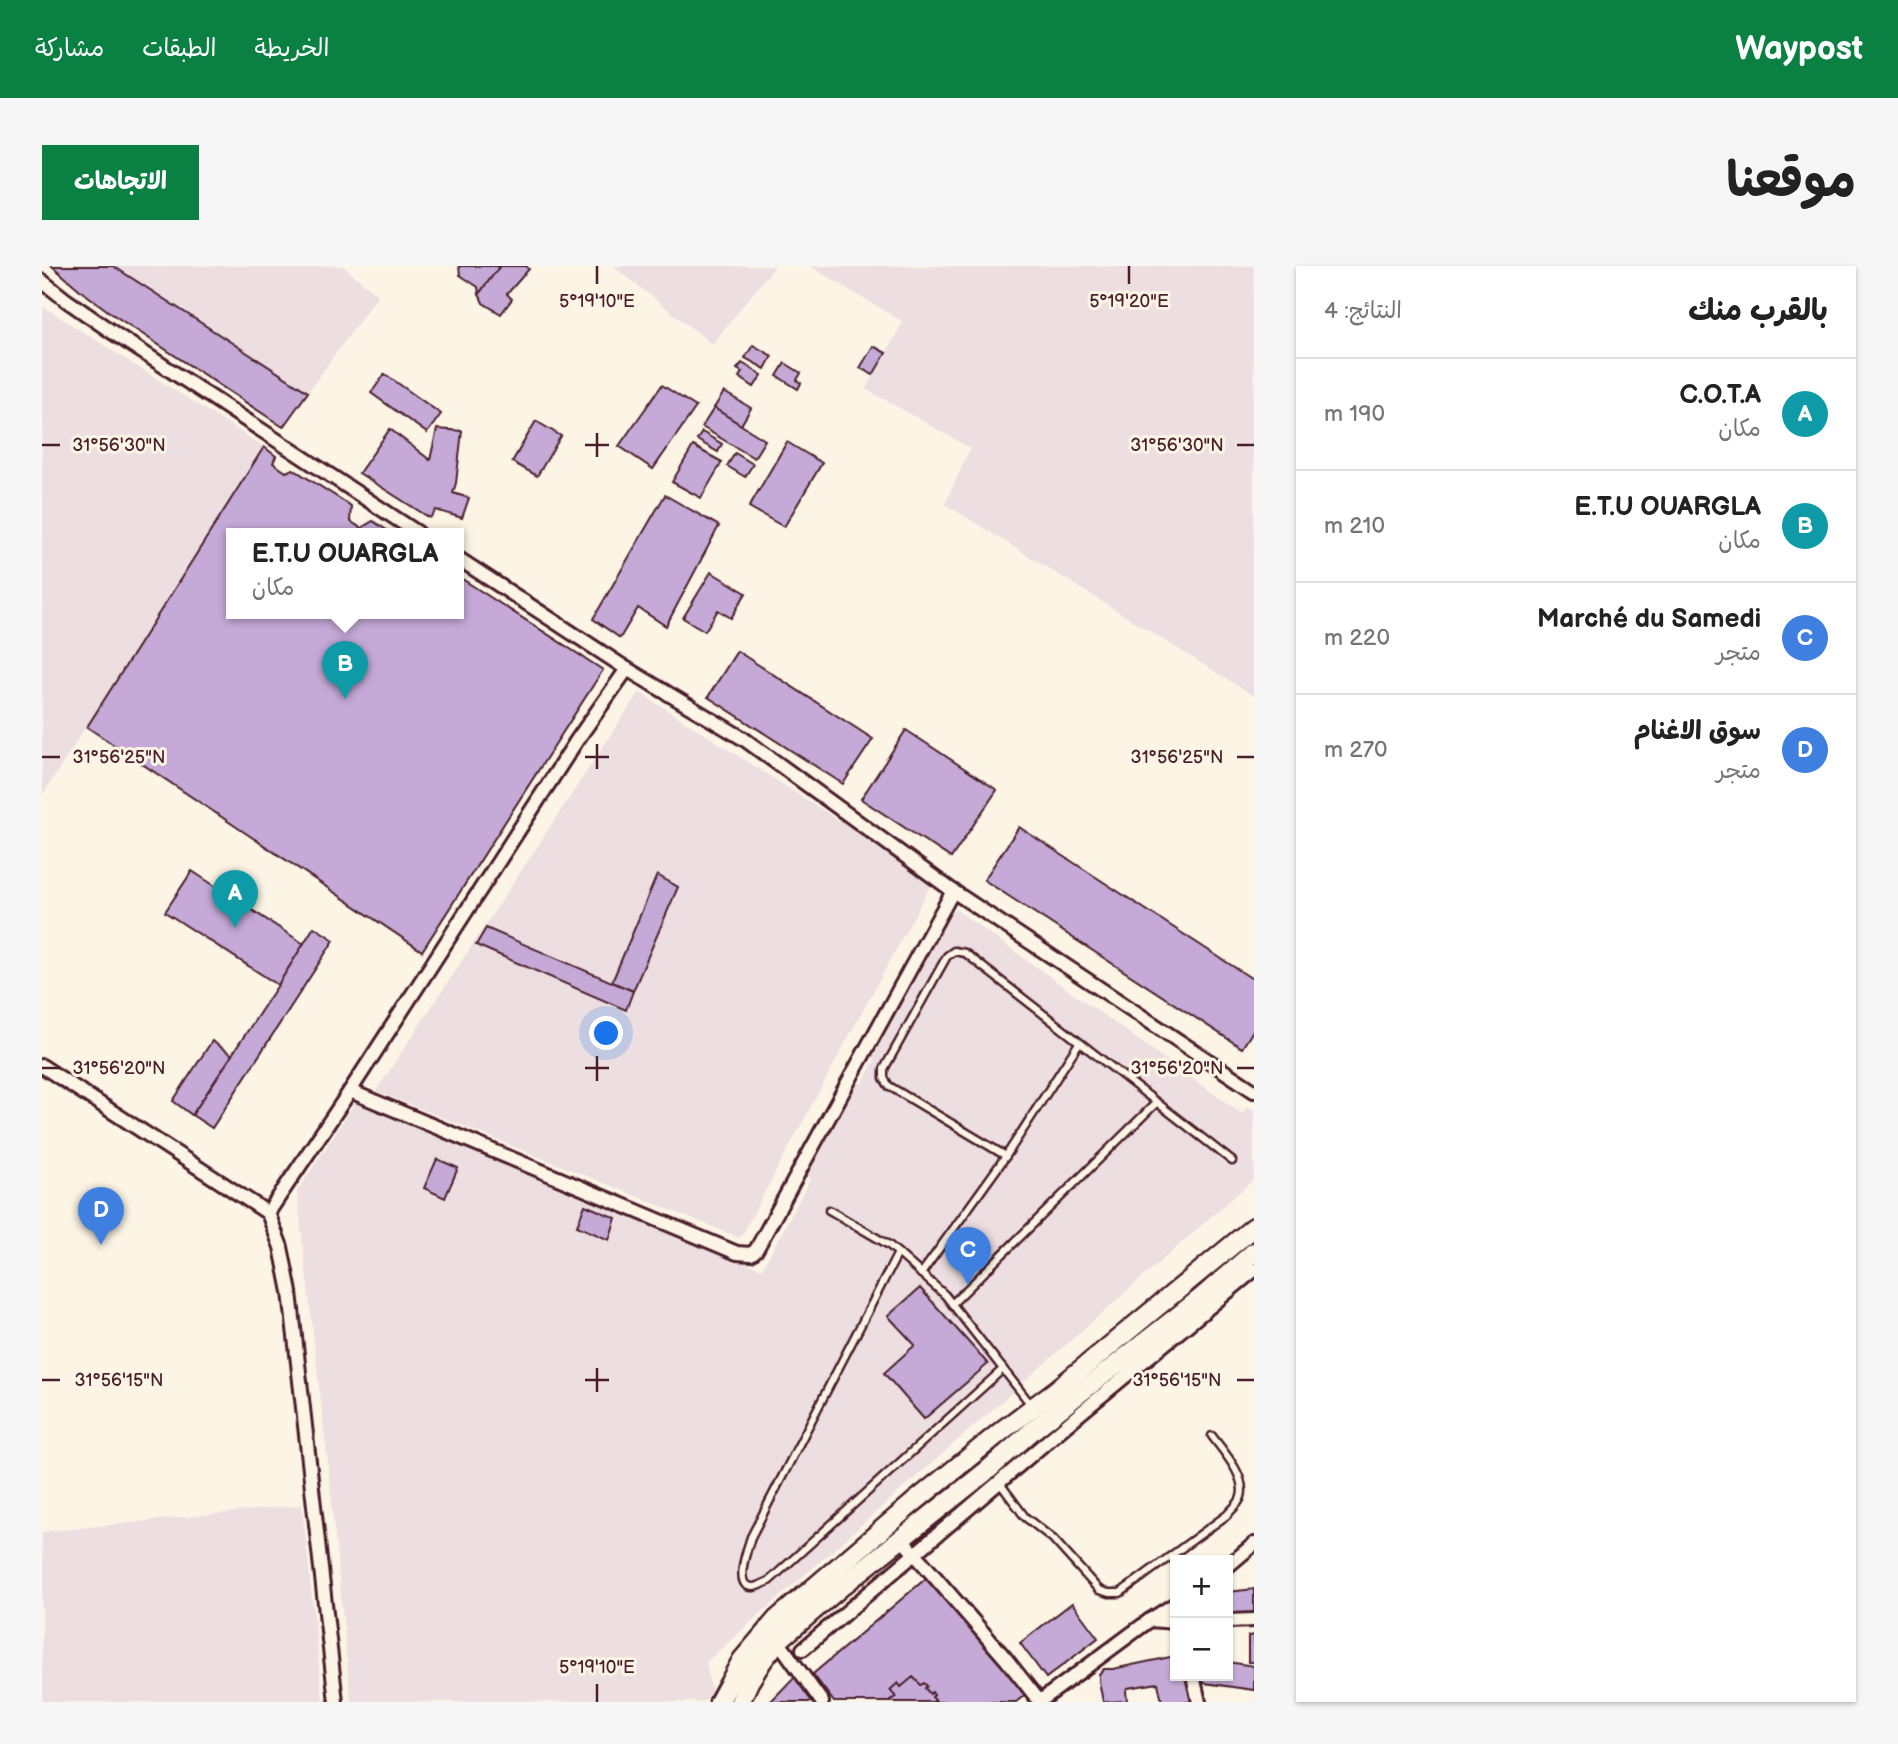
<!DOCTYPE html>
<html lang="ar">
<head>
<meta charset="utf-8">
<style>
	:root { --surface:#fff; --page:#f6f6f6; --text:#222; --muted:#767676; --line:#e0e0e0; --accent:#0b8043 }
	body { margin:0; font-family:"Balsamiq Sans","Playpen Sans Arabic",sans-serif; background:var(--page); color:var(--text); direction:rtl }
	.controls { position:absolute; right:21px; bottom:21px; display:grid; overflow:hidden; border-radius:0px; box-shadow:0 2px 5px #0004 }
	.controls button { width:63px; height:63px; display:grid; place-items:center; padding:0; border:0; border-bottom:2px solid var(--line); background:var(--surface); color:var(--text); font:35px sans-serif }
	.you { position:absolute; left:565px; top:768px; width:24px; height:24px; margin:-18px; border:5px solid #fff; border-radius:50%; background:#1a73e8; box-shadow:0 0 0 10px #1a73e833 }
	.badge { display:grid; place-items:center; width:46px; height:46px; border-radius:50%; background:var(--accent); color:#fff; font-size:23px; font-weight:700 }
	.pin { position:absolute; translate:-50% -58px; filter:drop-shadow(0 2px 4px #0008) }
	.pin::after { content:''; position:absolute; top:37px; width:24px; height:21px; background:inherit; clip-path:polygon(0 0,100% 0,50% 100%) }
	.popup { position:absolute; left:184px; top:262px; width:238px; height:91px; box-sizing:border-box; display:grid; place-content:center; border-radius:0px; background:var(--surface); filter:drop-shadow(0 2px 5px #0005); font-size:23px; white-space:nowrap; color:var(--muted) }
	.popup b { font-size:26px; color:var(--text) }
	.popup::after { content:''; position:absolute; left:50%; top:100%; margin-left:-14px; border:14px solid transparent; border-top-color:var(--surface) }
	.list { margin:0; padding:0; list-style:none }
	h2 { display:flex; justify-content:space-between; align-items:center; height:91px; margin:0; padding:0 28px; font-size:30px }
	h2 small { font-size:23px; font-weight:400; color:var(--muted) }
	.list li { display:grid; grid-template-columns:46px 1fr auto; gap:21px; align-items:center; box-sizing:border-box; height:112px; padding:0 28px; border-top:2px solid var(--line) }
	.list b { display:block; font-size:26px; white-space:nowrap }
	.list p { margin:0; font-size:23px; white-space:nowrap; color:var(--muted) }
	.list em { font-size:23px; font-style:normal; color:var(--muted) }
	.map { position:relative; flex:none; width:1212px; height:1436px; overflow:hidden; direction:ltr; border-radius:0px }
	header { display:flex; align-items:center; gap:42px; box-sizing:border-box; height:98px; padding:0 35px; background:var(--accent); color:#fff }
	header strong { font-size:33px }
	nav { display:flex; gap:38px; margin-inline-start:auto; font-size:24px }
	.intro { display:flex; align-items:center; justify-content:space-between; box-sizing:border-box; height:168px; padding:0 42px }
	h1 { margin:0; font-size:49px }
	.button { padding:18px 32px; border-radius:0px; background:var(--accent); color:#fff; font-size:24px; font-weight:700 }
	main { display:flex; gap:42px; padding:0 42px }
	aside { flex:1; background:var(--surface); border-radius:0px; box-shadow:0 2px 5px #0004 }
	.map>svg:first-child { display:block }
	.built { fill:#ecdee1 }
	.building { fill:#c5aad8; stroke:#4a1f2b; stroke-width:2 }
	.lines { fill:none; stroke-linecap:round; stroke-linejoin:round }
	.lane-casing { stroke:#4a1f2b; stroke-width:11 }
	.street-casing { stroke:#4a1f2b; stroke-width:18 }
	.secondary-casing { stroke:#4a1f2b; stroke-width:23 }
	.lane { stroke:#fcf5e5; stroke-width:6 }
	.street { stroke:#fcf5e5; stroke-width:12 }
	.secondary { stroke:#fcf5e5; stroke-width:18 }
	.ticks { fill:none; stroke:#4a1f2b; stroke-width:2.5 }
	.ticks-label { font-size:18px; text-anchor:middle; fill:#4a1f2b; stroke:#fcf5e5; stroke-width:6; stroke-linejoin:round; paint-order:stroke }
</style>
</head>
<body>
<header>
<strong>Waypost</strong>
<nav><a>الخريطة</a><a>الطبقات</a><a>مشاركة</a></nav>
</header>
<div class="intro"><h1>موقعنا</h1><a class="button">الاتجاهات</a></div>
<main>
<aside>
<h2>بالقرب منك<small>النتائج: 4</small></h2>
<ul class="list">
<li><span class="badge" style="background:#0f9aa8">A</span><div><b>C.O.T.A</b><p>مكان</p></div><em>190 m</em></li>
<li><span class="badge" style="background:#0f9aa8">B</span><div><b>E.T.U OUARGLA</b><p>مكان</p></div><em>210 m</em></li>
<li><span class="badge" style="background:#3f7fe0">C</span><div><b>Marché du Samedi</b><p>متجر</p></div><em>220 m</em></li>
<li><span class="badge" style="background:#3f7fe0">D</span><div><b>سوق الاغنام</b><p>متجر</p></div><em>270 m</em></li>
</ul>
</aside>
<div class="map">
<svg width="1212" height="1436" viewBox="0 0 1212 1436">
	<rect width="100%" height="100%" fill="#fcf5e5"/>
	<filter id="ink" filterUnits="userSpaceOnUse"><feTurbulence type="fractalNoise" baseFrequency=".0143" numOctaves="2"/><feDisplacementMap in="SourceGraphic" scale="14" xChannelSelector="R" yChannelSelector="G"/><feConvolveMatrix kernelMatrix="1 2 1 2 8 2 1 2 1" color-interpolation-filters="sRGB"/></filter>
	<g filter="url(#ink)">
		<!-- built -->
		<g class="built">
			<polygon points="71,0 301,0 336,29 266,126"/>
			<polygon points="571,0 733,0 670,78"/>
			<polygon points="768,0 1212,0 1212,430 903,238 928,182 824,123 861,56"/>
			<polygon points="0,40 222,181 0,530"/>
			<polygon points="597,426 891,615 698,972 334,825"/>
			<polygon points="913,643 1200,848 1206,840 1212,845 1212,913 664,1396 670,1430 660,1436 309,1436 286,1198 255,926 314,835 720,1003 769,912 760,906 808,812 820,818 833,793 824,787 891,658 900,663"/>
			<polygon points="260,1239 281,1436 0,1436 0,1266"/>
		</g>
		<!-- building -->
		<g class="building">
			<polygon points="10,0 71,0 266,126 241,161 70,48 38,24"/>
			<polygon points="417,0 458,0 437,28 436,21 418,9"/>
			<polygon points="458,0 484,0 487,3 465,28 470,33 459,48 441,37 437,28"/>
			<polygon points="711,79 730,90 723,103 703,92"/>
			<polygon points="831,80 844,87 831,109 818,102"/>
			<polygon points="700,97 720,109 712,121 697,111 700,106 695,103"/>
			<polygon points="743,97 759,107 755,114 759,117 756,123 735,110"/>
			<polygon points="343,108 399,148 385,167 329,127"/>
			<polygon points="620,119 654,141 611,203 577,180"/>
			<polygon points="682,126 709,142 699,159 672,142"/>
			<polygon points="672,142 723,174 712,192 660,161"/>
			<polygon points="494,155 519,170 495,210 470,196"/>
			<polygon points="348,163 388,194 395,163 420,165 414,217 411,227 427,232 420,252 394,244 388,252 317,207"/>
			<polygon points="660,166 680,178 676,186 655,174"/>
			<polygon points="745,176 780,197 742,261 707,241"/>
			<polygon points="651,180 680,196 659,232 630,216"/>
			<polygon points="222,181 234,190 231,197 244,206 251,203 309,240 308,255 319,262 331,255 349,267 189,267 189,347 417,347 417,311 561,404 380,685 45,461"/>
			<polygon points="693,187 711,198 703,211 685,200"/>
			<polygon points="623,229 677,260 624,360 596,342 578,372 551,353"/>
			<polygon points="669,306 704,327 689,352 676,344 663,365 641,352"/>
			<polygon points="695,385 831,473 801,518 666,431"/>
			<polygon points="864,464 955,524 909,592 819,533"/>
			<polygon points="977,561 1212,714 1212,763 1200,782 942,614"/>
			<polygon points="150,605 262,678 236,719 123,646"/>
			<polygon points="615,609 636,621 591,725 570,716"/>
			<polygon points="272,661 292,674 170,862 150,849 236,719"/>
			<polygon points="444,662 591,725 584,744 434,679"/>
			<polygon points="170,775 190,789 150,849 131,835"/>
			<polygon points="395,893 416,902 403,932 382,922"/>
			<polygon points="543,939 574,952 567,974 535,960"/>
			<polygon points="878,1022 946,1098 882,1153 842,1107 873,1079 846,1050"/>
			<polygon points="888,1309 984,1428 974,1436 792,1436 771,1408"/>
			<polygon points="1212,1323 1212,1350 1186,1351 1186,1326"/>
			<polygon points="1030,1337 1056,1372 1004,1412 978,1377"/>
			<polygon points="1212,1369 1212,1396 1206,1396 1206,1370"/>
			<polygon points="1133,1390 1133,1410 1149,1410 1154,1436 1120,1436 1116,1417 1086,1422 1084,1425 1085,1435 1061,1436 1057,1415 1057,1408 1062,1403 1071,1403"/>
			<polygon points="1186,1396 1212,1400 1212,1424 1156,1416 1155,1410 1186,1410"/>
			<polygon points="755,1408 773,1436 728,1436 734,1430"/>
			<polygon points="871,1411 879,1419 882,1417 885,1420 883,1422 888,1428 890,1426 892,1429 890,1431 893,1434 891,1436 849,1436 848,1434 854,1431 848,1424 856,1417 859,1421"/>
		</g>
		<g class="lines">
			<!-- lane casing -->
			<g class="lane-casing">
				<g id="lane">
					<polyline points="964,890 847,820 842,812 842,803 905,690 912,685 923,687 1190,895"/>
					<polyline points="787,944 847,979 903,1029 990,1140"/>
					<path d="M856,987L709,1271C706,1281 690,1322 711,1321C716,1321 723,1316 727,1315L961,1103"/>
					<polyline points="879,1008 964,890 1037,777"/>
					<polyline points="910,1038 1114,837"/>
					<path d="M957,1216L983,1251L1011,1273L1057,1324L1067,1327H1078L1185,1249C1189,1244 1197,1238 1199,1231C1205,1211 1181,1185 1170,1170"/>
				</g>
			</g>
			<!-- street casing -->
			<g class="street-casing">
				<g id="street">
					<polyline points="0,15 24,34 73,68 376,267"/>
					<polyline points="911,625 1212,825"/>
					<polyline points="0,800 226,947 239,981 248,1026 294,1436"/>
					<polyline points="308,825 695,987 709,988 714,984 911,625 702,473 585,403"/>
					<polyline points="226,947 308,825 535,474 585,403 417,293"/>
					<polyline points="859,1272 964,1393 998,1436"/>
					<polyline points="1186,1300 1212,1278"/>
					<polyline points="1108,1354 1133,1338"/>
					<polyline points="1186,1355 1212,1354"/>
					<polyline points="736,1375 780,1436"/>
					<polyline points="761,1383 1035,1150 1212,1004"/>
					<polyline points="1151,1410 1157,1436"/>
					<polyline points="997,1436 1108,1354 1133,1356"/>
				</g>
			</g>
			<!-- secondary casing -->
			<g class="secondary-casing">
				<g id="secondary">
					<polyline points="677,1436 700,1394 735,1353 871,1237 962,1163 1013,1125 1212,961"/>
					<polyline points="698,1436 707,1416 721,1394 736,1375 800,1320 947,1203 991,1164 1160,1031 1212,986"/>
				</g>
			</g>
			<!-- lane -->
			<use href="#lane" class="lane"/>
			<!-- street -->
			<use href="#street" class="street"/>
			<!-- secondary -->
			<use href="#secondary" class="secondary"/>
		</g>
	</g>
	<!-- ticks -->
	<path class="ticks" d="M555,0V18M1087,0V18M555,167V191M0,179H18M543,179H567M1195,179H1212M555,478V503M0,491H18M543,491H567M1195,491H1212M555,790V815M0,802H18M543,802H567M1195,802H1212M555,1102V1126M0,1114H18M543,1114H567M1195,1114H1212M555,1418V1436"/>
	<g class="ticks-label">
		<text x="555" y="41">5°19'10"E</text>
		<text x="1087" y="41">5°19'20"E</text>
		<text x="77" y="185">31°56'30"N</text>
		<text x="1135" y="185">31°56'30"N</text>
		<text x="77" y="497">31°56'25"N</text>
		<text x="1135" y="497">31°56'25"N</text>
		<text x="77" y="808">31°56'20"N</text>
		<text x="1135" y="808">31°56'20"N</text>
		<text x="77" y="1120">31°56'15"N</text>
		<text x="1135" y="1120">31°56'15"N</text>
		<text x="555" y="1407">5°19'10"E</text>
	</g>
</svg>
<div class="controls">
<button>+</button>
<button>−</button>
</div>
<div class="you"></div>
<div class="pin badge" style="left:193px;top:662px;background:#0f9aa8">A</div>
<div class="pin badge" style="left:303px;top:433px;background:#0f9aa8">B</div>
<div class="popup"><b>E.T.U OUARGLA</b>مكان</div>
<div class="pin badge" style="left:926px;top:1019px;background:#3f7fe0">C</div>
<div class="pin badge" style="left:59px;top:979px;background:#3f7fe0">D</div>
</div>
</main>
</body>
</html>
